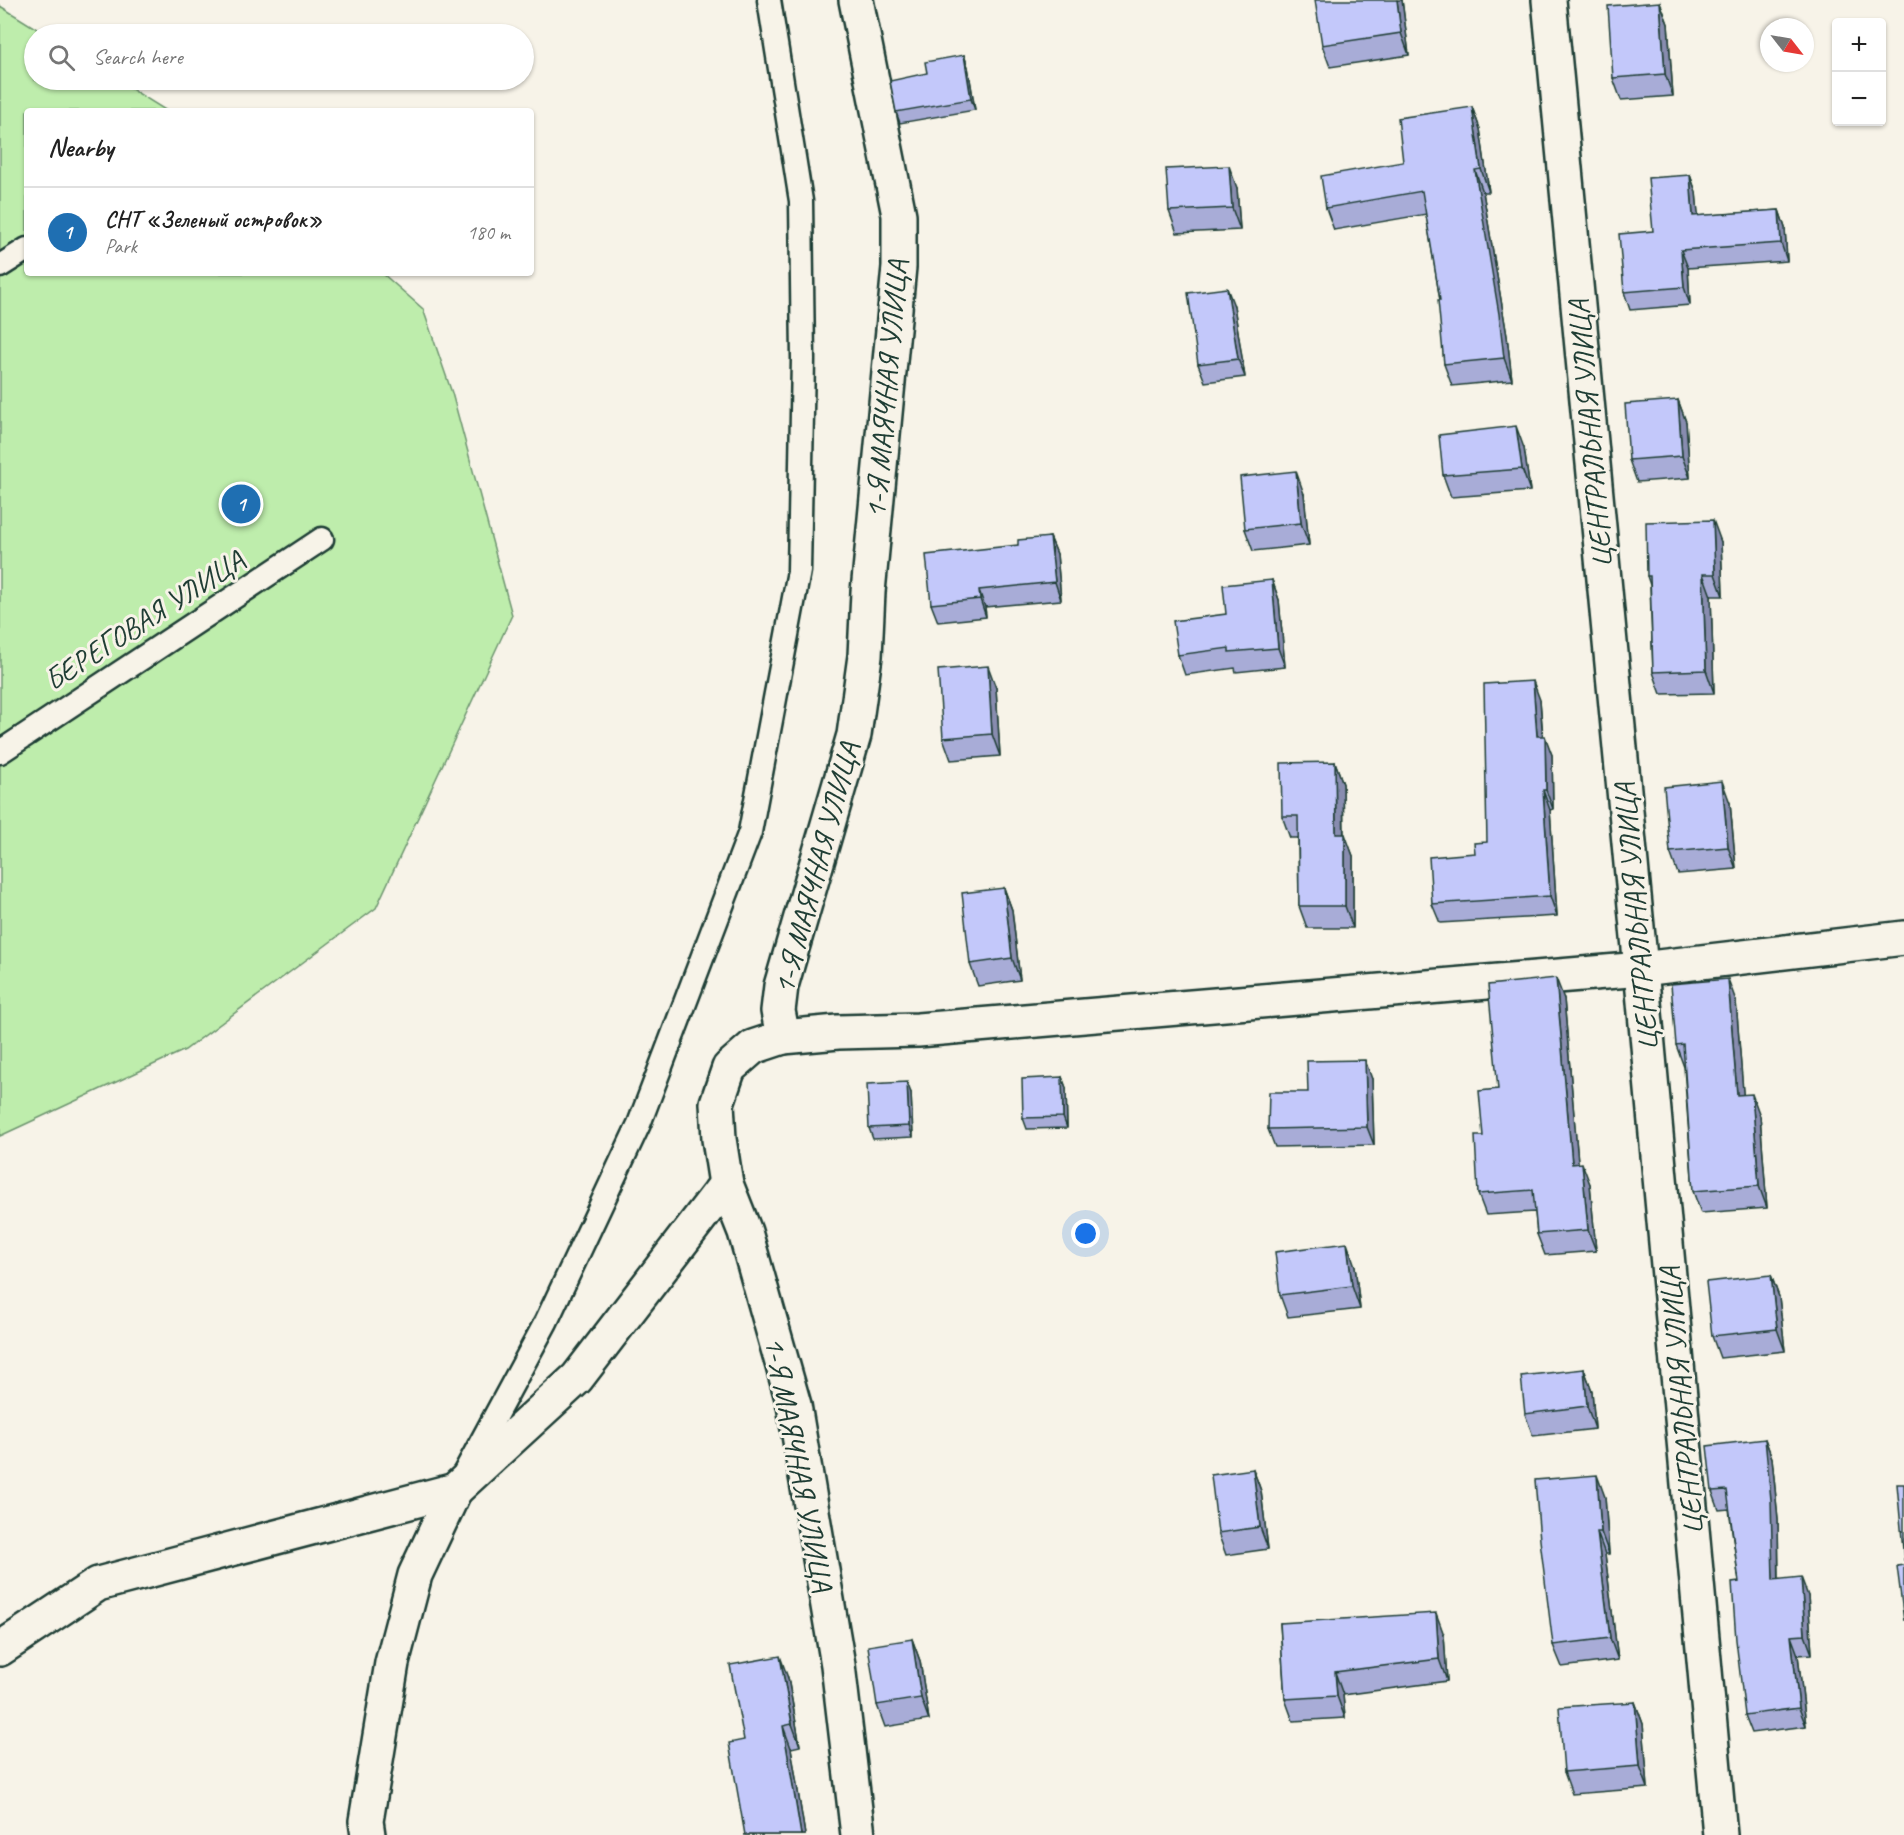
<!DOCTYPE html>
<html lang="en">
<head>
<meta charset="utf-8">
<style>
	:root { --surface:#fff; --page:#f6f6f6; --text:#222; --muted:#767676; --line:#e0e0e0; --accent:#1f6fb2 }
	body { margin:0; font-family:Caveat,sans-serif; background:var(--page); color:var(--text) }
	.controls { position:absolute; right:18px; top:18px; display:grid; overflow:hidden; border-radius:6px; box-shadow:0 2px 4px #0004 }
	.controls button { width:54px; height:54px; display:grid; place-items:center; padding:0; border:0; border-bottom:2px solid var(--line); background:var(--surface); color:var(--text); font:30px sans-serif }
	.compass { position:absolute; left:1760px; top:18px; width:54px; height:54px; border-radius:50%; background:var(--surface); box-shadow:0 2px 4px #0004; rotate:121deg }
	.you { position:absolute; left:1086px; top:1234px; width:21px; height:21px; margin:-15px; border:4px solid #fff; border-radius:50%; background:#1a73e8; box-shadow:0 0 0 9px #1a73e833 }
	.badge { display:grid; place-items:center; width:39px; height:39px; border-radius:50%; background:var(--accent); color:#fff; font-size:20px; font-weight:700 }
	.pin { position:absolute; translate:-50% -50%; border:3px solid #fff; box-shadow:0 2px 6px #0006 }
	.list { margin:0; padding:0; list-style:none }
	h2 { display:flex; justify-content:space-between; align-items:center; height:78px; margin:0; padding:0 24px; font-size:26px }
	h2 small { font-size:20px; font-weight:400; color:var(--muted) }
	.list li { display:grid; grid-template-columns:39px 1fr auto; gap:18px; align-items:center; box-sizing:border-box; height:90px; padding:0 24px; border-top:2px solid var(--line) }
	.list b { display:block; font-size:22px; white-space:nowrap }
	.list p { margin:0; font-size:20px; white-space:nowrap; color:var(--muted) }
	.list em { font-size:20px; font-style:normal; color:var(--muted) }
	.icon { flex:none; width:33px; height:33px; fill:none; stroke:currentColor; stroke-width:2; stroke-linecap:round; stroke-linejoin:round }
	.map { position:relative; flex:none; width:1904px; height:1835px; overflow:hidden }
	.search { position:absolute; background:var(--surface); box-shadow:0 2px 4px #0004; left:24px; top:24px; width:510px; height:66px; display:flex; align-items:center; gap:15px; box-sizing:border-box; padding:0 21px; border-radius:33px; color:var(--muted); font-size:22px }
	.panel { position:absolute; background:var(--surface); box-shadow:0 2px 4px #0004; left:24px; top:108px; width:510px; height:168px; border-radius:6px }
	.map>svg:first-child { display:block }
	.green { fill:#beedac; stroke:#6e9570; stroke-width:1.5 }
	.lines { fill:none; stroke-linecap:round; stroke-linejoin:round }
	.lane-casing { stroke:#1f3d34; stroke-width:27 }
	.street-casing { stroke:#1f3d34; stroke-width:38 }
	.lane { stroke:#f7f3e8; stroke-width:22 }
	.street { stroke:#f7f3e8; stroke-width:33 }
	.wall { fill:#a8acd7; stroke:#1f3d34; stroke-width:1.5 }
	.shaded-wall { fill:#888caf; stroke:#1f3d34; stroke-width:1.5 }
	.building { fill:#c3c8fa; stroke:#1f3d34; stroke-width:1.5 }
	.labels { text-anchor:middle; stroke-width:6; stroke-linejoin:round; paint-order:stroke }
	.street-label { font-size:30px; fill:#1f3d34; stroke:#f7f3e8 }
</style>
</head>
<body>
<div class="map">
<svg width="1904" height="1835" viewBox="0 0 1904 1835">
	<rect width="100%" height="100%" fill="#f7f3e8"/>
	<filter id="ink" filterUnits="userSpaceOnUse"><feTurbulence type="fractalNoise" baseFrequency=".0167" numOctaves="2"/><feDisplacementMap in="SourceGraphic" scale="12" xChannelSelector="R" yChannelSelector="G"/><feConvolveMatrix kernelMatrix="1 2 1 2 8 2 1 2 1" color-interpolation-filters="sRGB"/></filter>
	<g filter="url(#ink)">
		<!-- green -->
		<polygon class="green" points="0,6 45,34 34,34 34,80 117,80 167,111 27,111 27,273 382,273 423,309 452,393 512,615 376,908 185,1050 0,1136"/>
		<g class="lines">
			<!-- lane casing -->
			<g class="lane-casing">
				<g id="lane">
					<polyline points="0,266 27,249"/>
					<polyline points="0,752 322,539"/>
					<polyline points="465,1472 546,1322 639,1124 750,832 799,571 803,359 801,201 769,0"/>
				</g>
			</g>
			<!-- street casing -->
			<g class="street-casing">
				<g id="street">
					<polyline points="856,0 899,215 899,267 868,592 865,656 854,735 781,986 778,1011 783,1037 753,1047 729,1068 717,1103 719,1139 726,1184 745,1232 794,1405 838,1665 858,1835"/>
					<polyline points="1549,0 1641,969 1720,1835"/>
					<polyline points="783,1037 838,1032 918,1030 1641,969 1904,938"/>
					<polyline points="0,1649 98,1584 455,1490 577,1378 726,1184"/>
					<polyline points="368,1835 366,1821 392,1663 415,1575 455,1490"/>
				</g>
			</g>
			<!-- lane -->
			<use href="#lane" class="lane"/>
			<!-- street -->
			<use href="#street" class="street"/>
		</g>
		<!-- wall -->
		<g class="wall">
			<polygon points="1402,0 1409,55 1330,67 1322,45"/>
			<polygon points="1660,2 1668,24 1673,96 1621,100 1613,78"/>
			<polygon points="964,55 968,67 975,110 900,123 896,112 927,73"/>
			<polygon points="1472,107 1480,129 1489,192 1483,192 1507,336 1512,380 1452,386 1444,364 1440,300 1426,214 1334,230 1326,208 1403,162"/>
			<polygon points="1690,175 1696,192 1698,216 1779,210 1785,228 1787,261 1688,268 1690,305 1630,310 1624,292 1653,231"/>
			<polygon points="1237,188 1240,230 1177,233 1169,211"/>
			<polygon points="1234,306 1245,377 1205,382 1198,364"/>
			<polygon points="1678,400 1686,422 1690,478 1637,482 1629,460"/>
			<polygon points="1524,448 1530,491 1451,497 1443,475"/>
			<polygon points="1304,494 1309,545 1253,551 1245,529"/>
			<polygon points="1050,537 1057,554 1061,600 985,607 986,617 938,622 931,604 1018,545"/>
			<polygon points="1721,542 1723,596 1711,596 1714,693 1661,694 1653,672 1650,585 1647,576"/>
			<polygon points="1272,580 1279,600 1285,667 1236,672 1235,668 1185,675 1178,655 1226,614"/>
			<polygon points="996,688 1000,756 951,760 943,738"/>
			<polygon points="1540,700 1543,736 1552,755 1553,809 1550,810 1557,916 1440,923 1432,904 1487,842"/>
			<polygon points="1335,762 1343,784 1344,834 1353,856 1353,928 1307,928 1299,906 1298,838 1290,838 1282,816"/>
			<polygon points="1730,803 1736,869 1678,874 1670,852"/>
			<polygon points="1004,888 1012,910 1020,980 978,986 970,964"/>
			<polygon points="1564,999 1578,1163 1590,1184 1596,1251 1545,1255 1537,1234 1535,1212 1486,1215 1478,1194 1483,1136 1498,1089"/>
			<polygon points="1736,1001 1743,1095 1760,1116 1767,1208 1701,1213 1693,1191 1684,1067 1676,1045"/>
			<polygon points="1062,1077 1066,1088 1067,1128 1027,1129 1023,1118"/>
			<polygon points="1372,1079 1374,1145 1275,1147 1268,1129 1308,1092"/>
			<polygon points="911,1093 913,1137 873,1139 869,1128"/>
			<polygon points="1355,1266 1360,1309 1288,1317 1280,1295"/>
			<polygon points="1771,1275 1779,1297 1785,1351 1720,1358 1712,1336"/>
			<polygon points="1584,1369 1592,1391 1595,1429 1533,1436 1525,1414"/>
			<polygon points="1765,1439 1772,1458 1778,1519 1779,1579 1808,1596 1812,1654 1798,1655 1806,1726 1752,1733 1745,1715 1739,1582 1729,1509 1719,1510 1712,1491"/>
			<polygon points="1253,1469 1261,1491 1268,1549 1226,1555 1218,1533"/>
			<polygon points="1605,1497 1609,1554 1605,1554 1618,1660 1562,1667 1553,1645"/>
			<polygon points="1280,1623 1444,1635 1447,1681 1343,1695 1345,1718 1293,1721 1285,1699"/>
			<polygon points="912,1639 920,1661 929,1720 885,1727 877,1705"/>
			<polygon points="788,1678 800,1746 791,1748 805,1835 745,1835 744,1740"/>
			<polygon points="1635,1702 1643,1724 1648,1788 1572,1794 1564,1772"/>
		</g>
		<!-- shaded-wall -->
		<g class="shaded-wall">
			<polygon points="1397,0 1402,0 1409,55 1401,33"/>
			<polygon points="1660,2 1668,24 1673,96 1665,74"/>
			<polygon points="964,55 968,67 975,110 971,99"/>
			<polygon points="1472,107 1480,129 1489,192 1481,169"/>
			<polygon points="1229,166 1237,188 1240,230 1232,208"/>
			<polygon points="1475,170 1483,192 1507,336 1512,380 1504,358"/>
			<polygon points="1690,175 1696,192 1700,234 1693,216"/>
			<polygon points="1779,210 1785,228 1787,261 1781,243"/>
			<polygon points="1681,250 1688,268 1690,305 1684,287"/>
			<polygon points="1227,288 1234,306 1245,377 1238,359"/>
			<polygon points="1678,400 1686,422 1690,478 1682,456"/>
			<polygon points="1516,426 1524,448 1530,491 1522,469"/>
			<polygon points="1296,471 1304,494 1309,545 1301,523"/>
			<polygon points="1713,520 1721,542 1723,596 1715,574"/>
			<polygon points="1050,537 1057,554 1061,600 1055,582"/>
			<polygon points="1703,574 1711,596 1714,693 1706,670"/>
			<polygon points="1272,580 1279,600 1285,667 1278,648"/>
			<polygon points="979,590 985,607 986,617 980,599"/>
			<polygon points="988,666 996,688 1000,756 992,734"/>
			<polygon points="1533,681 1540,700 1544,755 1537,736"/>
			<polygon points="1545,736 1552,755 1553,809 1546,790"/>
			<polygon points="1335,762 1343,784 1344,856 1336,834"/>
			<polygon points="1722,781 1730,803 1736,869 1728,847"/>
			<polygon points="1543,790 1550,810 1557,916 1550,896"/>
			<polygon points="1345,834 1353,856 1353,928 1345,906"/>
			<polygon points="1004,888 1012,910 1020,980 1012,958"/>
			<polygon points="1556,978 1564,999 1580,1185 1572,1164"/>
			<polygon points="1728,979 1736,1001 1745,1117 1737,1095"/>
			<polygon points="1365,1060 1372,1079 1374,1145 1367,1127"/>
			<polygon points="1062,1077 1066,1088 1067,1128 1063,1117"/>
			<polygon points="907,1082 911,1093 913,1137 909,1126"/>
			<polygon points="1752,1094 1760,1116 1767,1208 1759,1186"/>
			<polygon points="1582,1163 1590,1184 1596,1251 1588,1230"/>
			<polygon points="1347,1243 1355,1266 1360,1309 1352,1286"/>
			<polygon points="1771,1275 1779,1297 1785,1351 1777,1329"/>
			<polygon points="1584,1369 1592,1391 1595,1429 1587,1406"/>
			<polygon points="1765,1439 1772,1458 1778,1519 1779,1598 1773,1580"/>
			<polygon points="1253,1469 1261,1491 1268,1549 1260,1527"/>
			<polygon points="1597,1475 1605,1497 1609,1554 1601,1532"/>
			<polygon points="1597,1532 1605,1554 1618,1660 1610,1638"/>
			<polygon points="1801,1577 1808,1596 1812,1654 1805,1635"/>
			<polygon points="1436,1613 1444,1635 1447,1681 1439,1659"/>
			<polygon points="1791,1636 1798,1655 1806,1726 1799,1708"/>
			<polygon points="912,1639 920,1661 929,1720 921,1698"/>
			<polygon points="780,1656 788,1678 800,1746 792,1724"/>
			<polygon points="1335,1672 1343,1695 1345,1718 1337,1696"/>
			<polygon points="1635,1702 1643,1724 1648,1788 1640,1766"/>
			<polygon points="783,1726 791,1748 805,1835 801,1835"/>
		</g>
		<!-- building -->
		<g class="building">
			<polygon points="1315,0 1397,0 1401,33 1322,45"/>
			<polygon points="1660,2 1665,74 1613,78 1608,6"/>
			<polygon points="964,55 971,99 896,112 890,81 927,73 925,62"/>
			<polygon points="1472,107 1481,169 1475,170 1499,314 1504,358 1444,364 1438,300 1440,300 1422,191 1326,208 1321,176 1403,162 1398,118"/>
			<polygon points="1229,166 1232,208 1169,211 1166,169"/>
			<polygon points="1690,175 1693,216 1779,210 1781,243 1681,250 1684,287 1624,292 1619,234 1653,231 1648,178"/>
			<polygon points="1227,288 1238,359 1198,364 1188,293"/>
			<polygon points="1678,400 1682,456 1629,460 1625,404"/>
			<polygon points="1516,426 1522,469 1443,475 1439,435"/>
			<polygon points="1296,471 1301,523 1245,529 1240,477"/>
			<polygon points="1713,520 1715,574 1703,574 1706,670 1653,672 1650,576 1647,576 1646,522"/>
			<polygon points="1050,537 1055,582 979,590 980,599 931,604 926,555 1018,545 1018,540"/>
			<polygon points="1272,580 1278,648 1229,652 1229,648 1178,655 1173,621 1226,614 1223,585"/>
			<polygon points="988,666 992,734 943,738 938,670"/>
			<polygon points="1533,681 1537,736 1545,736 1546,790 1543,790 1550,896 1432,904 1429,857 1475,853 1474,843 1487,842 1484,684"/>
			<polygon points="1335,762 1336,834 1345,834 1345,906 1299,906 1298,816 1282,816 1281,763"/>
			<polygon points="1722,781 1728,847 1670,852 1664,787"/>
			<polygon points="1004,888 1012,958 970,964 962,893"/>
			<polygon points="1556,978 1572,1164 1582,1163 1588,1230 1537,1234 1533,1190 1478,1194 1475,1136 1483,1136 1479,1091 1498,1089 1488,985"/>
			<polygon points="1728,979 1737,1095 1752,1094 1759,1186 1693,1191 1683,1044 1676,1045 1671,984"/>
			<polygon points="1365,1060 1367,1127 1268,1129 1269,1092 1308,1092 1307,1061"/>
			<polygon points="1062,1077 1063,1117 1023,1118 1022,1079"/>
			<polygon points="907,1082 909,1126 869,1128 867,1084"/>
			<polygon points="1347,1243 1352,1286 1280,1295 1275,1252"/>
			<polygon points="1771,1275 1777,1329 1712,1336 1706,1282"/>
			<polygon points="1584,1369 1587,1406 1525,1414 1521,1376"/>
			<polygon points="1765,1439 1771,1500 1773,1580 1801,1577 1805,1635 1791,1636 1799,1708 1745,1715 1736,1640 1732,1583 1739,1582 1727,1490 1712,1491 1707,1446"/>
			<polygon points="1253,1469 1260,1527 1218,1533 1211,1475"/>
			<polygon points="1597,1475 1601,1532 1597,1532 1610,1638 1553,1645 1540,1540 1535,1480"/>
			<polygon points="1897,1484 1904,1484 1904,1561"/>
			<polygon points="1904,1565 1904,1621 1897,1566"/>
			<polygon points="1436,1613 1439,1659 1335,1672 1337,1696 1285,1699 1280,1623"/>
			<polygon points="912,1639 921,1698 877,1705 868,1646"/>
			<polygon points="780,1656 792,1724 783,1726 801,1835 745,1835 729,1743 744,1740 730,1665"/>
			<polygon points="1635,1702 1640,1766 1564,1772 1559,1707"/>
		</g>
	</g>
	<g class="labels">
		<!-- street labels -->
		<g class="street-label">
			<text transform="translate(886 389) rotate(-85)" y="10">1-Я МАЯЧНАЯ УЛИЦА</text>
			<text transform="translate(1590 434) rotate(-95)" y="10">ЦЕНТРАЛЬНАЯ УЛИЦА</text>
			<text transform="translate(144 620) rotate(-33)" y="10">БЕРЕГОВАЯ УЛИЦА</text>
			<text transform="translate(816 868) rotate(-75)" y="10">1-Я МАЯЧНАЯ УЛИЦА</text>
			<text transform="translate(1636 917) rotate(-95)" y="10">ЦЕНТРАЛЬНАЯ УЛИЦА</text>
			<text transform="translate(1681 1401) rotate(-95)" y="10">ЦЕНТРАЛЬНАЯ УЛИЦА</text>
			<text transform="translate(799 1464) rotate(79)" y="10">1-Я МАЯЧНАЯ УЛИЦА</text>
		</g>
	</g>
</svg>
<div class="controls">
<button>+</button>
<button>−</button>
</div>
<svg class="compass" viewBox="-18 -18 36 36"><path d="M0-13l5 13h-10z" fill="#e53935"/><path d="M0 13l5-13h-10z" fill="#767676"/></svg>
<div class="you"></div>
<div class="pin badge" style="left:241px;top:504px">1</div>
<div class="search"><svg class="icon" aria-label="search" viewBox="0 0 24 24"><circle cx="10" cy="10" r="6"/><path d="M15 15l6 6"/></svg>Search here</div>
<section class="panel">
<h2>Nearby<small></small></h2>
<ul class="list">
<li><span class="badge">1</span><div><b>СНТ «Зеленый островок»</b><p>Park</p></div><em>180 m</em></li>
</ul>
</section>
</div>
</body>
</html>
